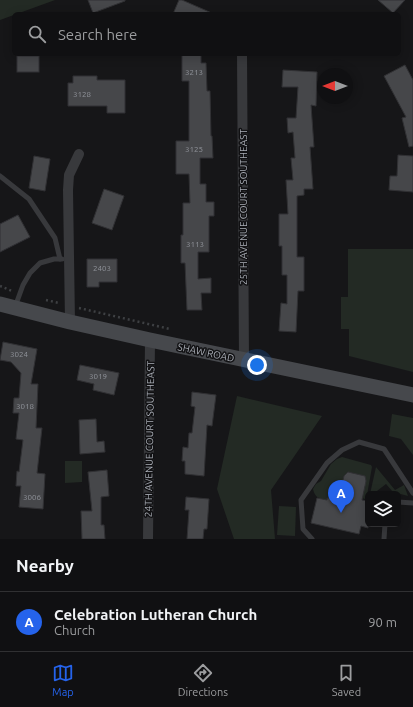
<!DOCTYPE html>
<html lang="en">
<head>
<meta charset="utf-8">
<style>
	:root { --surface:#101012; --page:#19191b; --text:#f1f3f6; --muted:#9c9d9f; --line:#303032; --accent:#2563eb }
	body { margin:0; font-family:Ubuntu,sans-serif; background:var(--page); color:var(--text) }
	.controls { position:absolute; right:12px; bottom:12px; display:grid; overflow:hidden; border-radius:6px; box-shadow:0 2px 10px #0003 }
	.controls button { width:36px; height:36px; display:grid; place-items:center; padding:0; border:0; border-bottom:1px solid var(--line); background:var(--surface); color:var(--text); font:20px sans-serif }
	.compass { position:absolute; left:317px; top:68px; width:36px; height:36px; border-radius:50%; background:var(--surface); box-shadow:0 2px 10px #0003; rotate:270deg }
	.you { position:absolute; left:257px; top:365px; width:14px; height:14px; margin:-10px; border:3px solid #fff; border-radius:50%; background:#1a73e8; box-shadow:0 0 0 6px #1a73e833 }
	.badge { display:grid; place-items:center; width:26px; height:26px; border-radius:50%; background:var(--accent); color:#fff; font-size:13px; font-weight:700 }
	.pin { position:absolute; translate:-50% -33px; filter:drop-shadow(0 1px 2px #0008) }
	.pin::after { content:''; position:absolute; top:21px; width:14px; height:12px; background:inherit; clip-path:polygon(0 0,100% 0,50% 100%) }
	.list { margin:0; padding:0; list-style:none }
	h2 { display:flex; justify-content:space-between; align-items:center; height:52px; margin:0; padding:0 16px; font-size:17px }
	h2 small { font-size:13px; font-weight:400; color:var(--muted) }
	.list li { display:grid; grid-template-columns:26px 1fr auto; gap:12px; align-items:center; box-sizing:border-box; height:60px; padding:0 16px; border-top:1px solid var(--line) }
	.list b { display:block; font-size:15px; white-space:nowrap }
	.list p { margin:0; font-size:13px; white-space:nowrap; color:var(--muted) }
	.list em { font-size:13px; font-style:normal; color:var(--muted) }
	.icon { flex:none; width:22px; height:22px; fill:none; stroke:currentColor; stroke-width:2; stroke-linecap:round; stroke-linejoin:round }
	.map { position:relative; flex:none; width:413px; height:539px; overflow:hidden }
	.search { position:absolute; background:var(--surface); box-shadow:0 2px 10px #0003; left:12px; right:12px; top:12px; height:44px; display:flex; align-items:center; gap:10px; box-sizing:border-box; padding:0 14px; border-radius:6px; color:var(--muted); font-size:15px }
	.sheet { height:112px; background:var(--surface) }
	nav { display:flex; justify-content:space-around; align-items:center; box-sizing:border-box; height:56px; border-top:1px solid var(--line); background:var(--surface); font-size:11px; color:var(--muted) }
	nav a { display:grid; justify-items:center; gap:2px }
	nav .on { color:var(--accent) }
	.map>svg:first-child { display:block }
	.green { fill:#232a24 }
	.building { fill:#46474a; stroke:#313134 }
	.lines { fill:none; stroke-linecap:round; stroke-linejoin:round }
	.path { stroke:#3e4043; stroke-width:2.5; stroke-dasharray:2 3; stroke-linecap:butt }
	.service { stroke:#38393c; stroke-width:5 }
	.minor { stroke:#38393c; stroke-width:10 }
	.secondary { stroke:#46484c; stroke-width:15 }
	.labels { text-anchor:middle; stroke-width:3; stroke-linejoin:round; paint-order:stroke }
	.number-label { font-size:8px; fill:#91949b }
	.street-label { font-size:10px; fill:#aaaeb6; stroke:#111113 }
</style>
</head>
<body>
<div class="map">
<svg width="413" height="539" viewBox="0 0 413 539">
	<rect width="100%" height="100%" fill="#161618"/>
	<!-- green -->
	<g class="green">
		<polygon points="0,0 55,0 0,20"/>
		<polygon points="348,249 413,249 413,372 349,356 349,329 341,329 341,297 348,297"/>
		<polygon points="237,396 322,416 271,490 275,539 234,539 217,489"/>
		<polygon points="392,414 413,418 413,455 401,439 389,436"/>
		<path d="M342,457L371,465L372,467L367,495L365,499L362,498L366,481L365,476L348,472L344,476L340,492L329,498H327V500C319,498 315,498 313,489L316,484L321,481L331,464L337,459Z"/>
		<polygon points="65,461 82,461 82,482 65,483"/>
		<polygon points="376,467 395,490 404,485 408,496 393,492 386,484 373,494 370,494"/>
		<polygon points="279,506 296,507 295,536 277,535"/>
	</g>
	<!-- building -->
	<g class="building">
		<polygon points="88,0 125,0 125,1 93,13"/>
		<polygon points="179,0 182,0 214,14 173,14"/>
		<polygon points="378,0 405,0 393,13"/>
		<polygon points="182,54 201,54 201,63 206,63 207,91 210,91 211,136 212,136 213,158 200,158 200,184 206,184 206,202 214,202 214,216 209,216 209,252 198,252 198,279 211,278 211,293 201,293 202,310 187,310 185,263 181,263 181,235 183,235 183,203 190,203 189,174 176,174 176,141 189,141 189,81 182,81"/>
		<rect x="17" y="56" width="22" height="16"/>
		<polygon points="405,65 413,80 413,146 409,147 402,118 406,117 384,76"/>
		<polygon points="283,70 317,72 316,106 311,105 314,147 310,147 313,189 304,189 304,195 297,196 297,257 304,257 304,291 298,291 296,332 279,331 281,303 287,304 287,275 282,275 282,246 279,246 279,214 288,214 286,180 293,180 291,158 295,158 293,132 288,133 287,118 296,118 298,87 282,87"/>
		<polygon points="73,76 97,76 97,80 125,80 125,113 107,113 107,106 68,106 68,83 73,83"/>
		<polygon points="398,155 413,156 413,192 389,190 390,176 397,176"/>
		<polygon points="34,156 50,159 45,191 29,188"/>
		<polygon points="104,189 124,196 112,230 92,223"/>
		<polygon points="18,215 30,237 0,252 0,224"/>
		<polygon points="87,259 117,259 117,282 99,282 99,287 87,287"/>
		<polygon points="3,342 37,349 31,384 38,384 36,428 42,428 37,473 45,474 43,509 19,507 21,486 16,486 17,471 19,472 23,440 16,439 19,413 13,413 14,398 19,398 21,373 11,362 0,360"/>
		<polygon points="80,365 119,373 114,395 93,390 94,384 77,380"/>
		<polygon points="192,392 216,395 212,426 207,425 204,476 185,474 185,461 182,461 183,447 188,448 189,433 192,433 195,407 191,406"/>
		<polygon points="96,419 97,442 104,441 105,452 80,454 79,420"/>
		<polygon points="107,470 109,496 101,497 101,525 104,525 105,539 82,539 81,511 92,511 88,472"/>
		<polygon points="348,472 365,476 366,481 362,500 368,501 368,528 361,526 359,534 311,523 317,498 327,500 327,498 329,498 331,490 340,492 344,476"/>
		<polygon points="186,497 209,499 207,529 204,529 203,539 187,539 189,510 185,510"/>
	</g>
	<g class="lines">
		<!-- path -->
		<g class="path">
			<polyline points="0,286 12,291"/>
			<polyline points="46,300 59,303"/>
			<polyline points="79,308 170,329"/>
		</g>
		<!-- service -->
		<g class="service">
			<polyline points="0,176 29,199 55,238 60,259"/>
			<polyline points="15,307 23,285 30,273 40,263 54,259 62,259"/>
			<polyline points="398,502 413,503"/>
			<polyline points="312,539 303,529 301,500 327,463 342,450 359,442 384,449 413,493"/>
			<polyline points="384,539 385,524"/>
		</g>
		<!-- minor -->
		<g class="minor">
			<polyline points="242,54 244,360"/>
			<polyline points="70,322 68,190 69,175 79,154"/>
			<polyline points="148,539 150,340"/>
		</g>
		<!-- secondary -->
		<polyline class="secondary" points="0,304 70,322 150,340 413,395"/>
	</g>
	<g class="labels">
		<!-- number labels -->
		<g class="number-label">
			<text x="194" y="75">3213</text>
			<text x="82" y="97">3128</text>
			<text x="194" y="152">3125</text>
			<text x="195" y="247">3113</text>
			<text x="102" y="271">2403</text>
			<text x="19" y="357">3024</text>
			<text x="98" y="379">3019</text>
			<text x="25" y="409">3018</text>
			<text x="32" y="500">3006</text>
		</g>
		<!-- street labels -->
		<g class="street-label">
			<text transform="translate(243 207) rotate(-90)" y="4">25TH AVENUE COURT SOUTHEAST</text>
			<text transform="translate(206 352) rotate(12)" y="4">SHAW ROAD</text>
			<text transform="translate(149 439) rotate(-89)" y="4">24TH AVENUE COURT SOUTHEAST</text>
		</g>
	</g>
</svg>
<div class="controls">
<button><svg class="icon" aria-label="layers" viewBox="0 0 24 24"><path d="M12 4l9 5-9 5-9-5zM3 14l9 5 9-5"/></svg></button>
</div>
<svg class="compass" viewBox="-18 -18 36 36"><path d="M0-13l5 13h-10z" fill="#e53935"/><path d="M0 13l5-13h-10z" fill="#9c9d9f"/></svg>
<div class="you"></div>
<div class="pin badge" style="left:341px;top:513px">A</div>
<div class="search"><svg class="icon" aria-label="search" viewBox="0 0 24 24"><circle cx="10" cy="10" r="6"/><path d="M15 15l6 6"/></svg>Search here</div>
</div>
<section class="sheet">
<h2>Nearby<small></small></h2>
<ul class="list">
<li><span class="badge">A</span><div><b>Celebration Lutheran Church</b><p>Church</p></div><em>90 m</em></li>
</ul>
</section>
<nav>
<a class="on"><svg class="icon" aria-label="map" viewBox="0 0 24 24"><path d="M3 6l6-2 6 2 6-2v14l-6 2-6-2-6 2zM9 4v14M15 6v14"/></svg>Map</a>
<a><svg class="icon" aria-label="directions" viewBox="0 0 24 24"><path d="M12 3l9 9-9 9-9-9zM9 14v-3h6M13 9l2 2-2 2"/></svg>Directions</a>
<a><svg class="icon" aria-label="saved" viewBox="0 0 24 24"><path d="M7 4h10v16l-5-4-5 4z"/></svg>Saved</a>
</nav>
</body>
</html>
